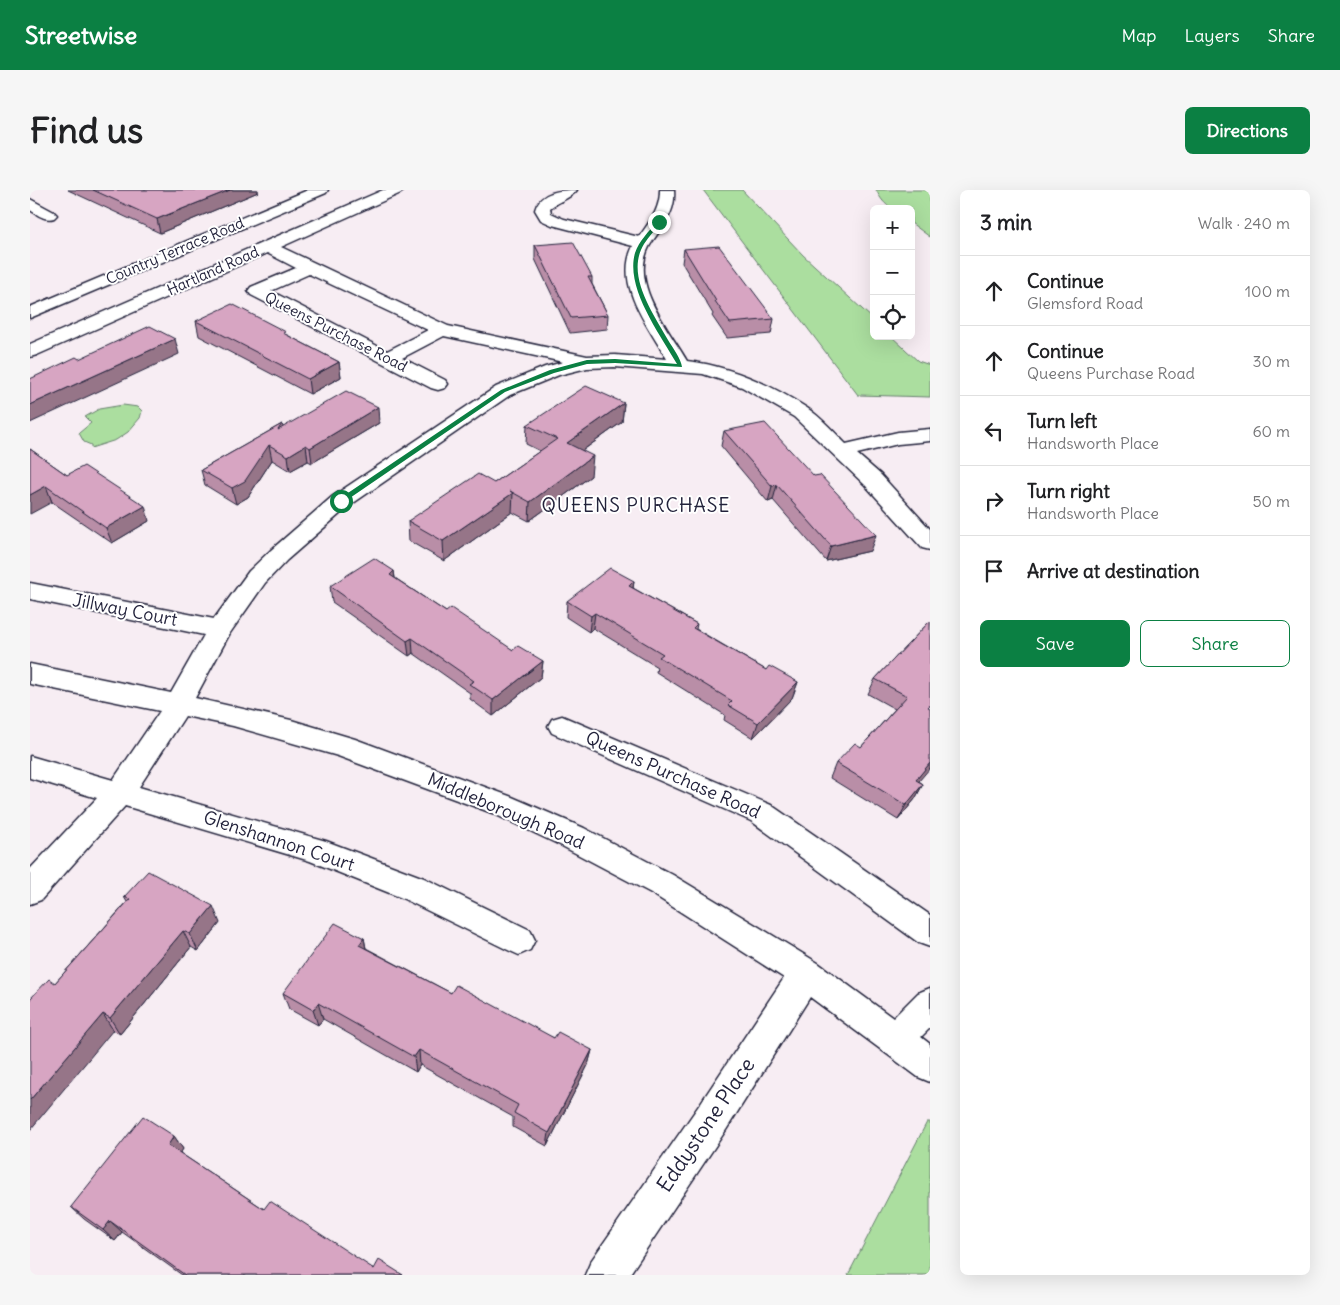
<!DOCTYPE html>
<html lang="en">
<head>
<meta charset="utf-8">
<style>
	:root { --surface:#fff; --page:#f6f6f6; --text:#202124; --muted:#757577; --line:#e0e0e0; --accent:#0b8043 }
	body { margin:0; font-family:Delius,sans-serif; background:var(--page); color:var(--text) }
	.controls { position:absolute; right:15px; top:15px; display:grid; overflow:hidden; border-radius:8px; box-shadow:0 5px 20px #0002 }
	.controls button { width:45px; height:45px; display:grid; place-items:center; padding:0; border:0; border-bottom:1px solid var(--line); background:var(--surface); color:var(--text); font:25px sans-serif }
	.stop { position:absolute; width:15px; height:15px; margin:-11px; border:4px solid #0b8043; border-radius:50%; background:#fff }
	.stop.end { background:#0b8043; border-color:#fff; box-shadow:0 1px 5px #0008 }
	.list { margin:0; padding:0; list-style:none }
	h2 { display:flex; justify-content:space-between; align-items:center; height:65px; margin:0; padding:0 20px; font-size:21px }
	h2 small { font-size:16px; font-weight:400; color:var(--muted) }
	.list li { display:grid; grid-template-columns:32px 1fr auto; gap:15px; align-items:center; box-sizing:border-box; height:70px; padding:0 20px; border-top:1px solid var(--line) }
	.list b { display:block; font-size:19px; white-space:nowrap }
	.list p { margin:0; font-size:16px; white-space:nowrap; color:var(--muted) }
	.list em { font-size:16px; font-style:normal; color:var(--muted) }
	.actions { display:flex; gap:10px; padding:15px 20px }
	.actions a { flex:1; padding:11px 0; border:1px solid var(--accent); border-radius:8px; text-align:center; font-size:18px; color:var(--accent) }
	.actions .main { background:var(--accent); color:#fff }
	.icon { flex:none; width:28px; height:28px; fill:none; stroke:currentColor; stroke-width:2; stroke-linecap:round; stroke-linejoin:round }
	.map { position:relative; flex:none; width:900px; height:1085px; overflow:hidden; border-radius:8px }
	header { display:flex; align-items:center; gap:30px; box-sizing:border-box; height:70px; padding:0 25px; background:var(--accent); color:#fff }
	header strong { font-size:24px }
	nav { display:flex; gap:28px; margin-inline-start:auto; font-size:18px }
	.intro { display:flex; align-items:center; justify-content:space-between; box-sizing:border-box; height:120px; padding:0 30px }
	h1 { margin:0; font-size:35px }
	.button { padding:12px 22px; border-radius:8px; background:var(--accent); color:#fff; font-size:18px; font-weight:700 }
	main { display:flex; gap:30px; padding:0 30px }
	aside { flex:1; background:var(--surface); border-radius:8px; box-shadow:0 5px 20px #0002 }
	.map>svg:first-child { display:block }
	.green { fill:#abde9f; stroke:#66806d }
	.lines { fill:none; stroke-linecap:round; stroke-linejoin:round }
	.minor-casing { stroke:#22223b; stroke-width:3 }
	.minor { fill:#fff; fill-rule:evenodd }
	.wall { fill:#b98ea7; stroke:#22223b }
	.shaded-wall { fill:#967488; stroke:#22223b }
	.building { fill:#d7a5c2; stroke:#22223b }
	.route { fill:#0b8043 }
	.labels { text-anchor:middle; stroke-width:4; stroke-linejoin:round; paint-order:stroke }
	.far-street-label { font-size:15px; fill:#22223b; stroke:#fff }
	.street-label { font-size:18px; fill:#22223b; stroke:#fff }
	.neighbourhood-label { font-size:19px; letter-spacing:1px; fill:#22223b; stroke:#fff }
	.near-street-label { font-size:21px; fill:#22223b; stroke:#fff }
</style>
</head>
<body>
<header>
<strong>Streetwise</strong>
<nav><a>Map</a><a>Layers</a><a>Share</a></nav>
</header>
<div class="intro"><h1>Find us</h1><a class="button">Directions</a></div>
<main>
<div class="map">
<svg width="900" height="1085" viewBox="0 0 900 1085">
	<rect width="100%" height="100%" fill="#f7edf3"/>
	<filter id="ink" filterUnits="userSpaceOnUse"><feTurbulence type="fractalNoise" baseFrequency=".02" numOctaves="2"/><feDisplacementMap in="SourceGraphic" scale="10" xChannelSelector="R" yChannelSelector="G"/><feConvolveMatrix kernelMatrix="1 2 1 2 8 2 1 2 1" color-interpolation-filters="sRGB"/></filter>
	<g filter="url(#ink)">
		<!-- green -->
		<g class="green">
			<polygon points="673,0 712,0 773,65 844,130 844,146 861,146 888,171 900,175 900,207 828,205"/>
			<path d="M846,0H900V47L881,33V19C861,19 856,19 846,0Z"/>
			<polygon points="93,215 108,217 112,221 110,228 98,242 86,250 61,258 61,255 54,252 49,243 61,233 55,227 69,219"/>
			<polygon points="897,932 900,932 900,1085 818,1085"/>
		</g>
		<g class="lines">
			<!-- minor casing -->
			<g class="minor-casing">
				<g id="minor">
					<polygon points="278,0 298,0 296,3 0,128 0,117"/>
					<path d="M353,0H373L371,3L251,57L418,136L557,166L585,165L637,169C618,136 584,95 603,56L522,35L511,30L505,20C510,1 531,0 547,0C541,8 529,11 520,18L521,23L534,29L609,47C620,31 630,20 630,0H644C646,22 634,34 622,52C596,90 638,138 657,171C700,176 740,194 777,218C791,227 804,242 816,254L868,242L900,239V251L868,254L827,264L851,285L900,339V360L892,358L835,295L764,227L712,197L673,184L585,177L557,178L529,185L480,205L319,316L257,370L235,393L200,443L165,508L261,530L325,549L482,607L554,638L643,685L788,773L863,828L888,803L900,798V838L891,847L900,854V892L888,887L780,807L696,940L599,1085H555L561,1071L670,914L754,788L621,703L532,656L462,623L308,566L203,536L155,526L109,597L296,651L394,688L500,740L505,750L500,760L489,765L478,760L372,708L280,671L95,616L11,710L0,714V679L67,608L0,588V566L83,590L130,521L0,494V474L141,503L174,445L0,409V393L184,429L219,381L241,360L303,306L466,197L515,177L533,172L414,146L372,168L415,190L418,194L415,198L408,200L401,198L221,105L218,101L221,97L266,78L237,63L7,165L0,167V154ZM279,84L398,140L357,161L241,101Z"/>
					<path d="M0,9L24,22L27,25L24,28C15,31 8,25 0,20Z"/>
					<polygon points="532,526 741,615 900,725 900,757 889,753 721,631 522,543 518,536 522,529"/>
				</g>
			</g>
			<!-- minor -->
			<use href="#minor" class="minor"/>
		</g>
		<!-- wall -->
		<g class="wall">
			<polygon points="38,0 228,0 228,2 130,43"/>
			<polygon points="505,55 562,87 562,94 578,125 577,139 540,143 505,69"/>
			<polygon points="654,59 744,129 741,144 697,148 682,126 683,124 652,73"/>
			<polygon points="166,131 257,145 309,172 311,187 280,204 169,146"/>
			<polygon points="594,213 592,232 552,261 561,286 499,331 482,322 414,371 379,351 378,331 464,293 510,261 496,254 497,235"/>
			<polygon points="349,233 282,273 278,271 260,281 242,270 218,307 206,314 175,295 171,280 252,234 253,237"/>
			<polygon points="694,241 840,361 796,371 743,310 738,312 691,256"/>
			<polygon points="0,259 37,285 119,331 82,353 22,312"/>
			<polygon points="364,381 365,388 416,422 483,460 513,471 511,487 463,526 440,509 440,503 383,463 379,466 302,412 300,396"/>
			<polygon points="604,391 603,398 667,434 666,439 736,480 768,492 762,508 723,548 694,530 695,525 626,482 627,477 563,438 559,442 536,427 537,411"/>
			<polygon points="900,431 889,591 893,594 885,609 868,630 800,588 806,573 831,557 865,519 838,504 845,489"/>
			<polygon points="94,707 190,733 168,761 161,757 90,844 83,840 25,793 97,712"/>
			<polygon points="334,748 336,758 421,803 524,848 562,860 558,875 517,956 483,937 483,927 390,875 386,882 293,829 288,835 259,819 253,803"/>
			<polygon points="144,946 153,959 150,963 234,1019 344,1079 373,1085 152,1085 92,1042 85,1051 54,1029 41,1017"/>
		</g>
		<!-- shaded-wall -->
		<g class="shaded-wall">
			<polygon points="200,0 228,0 228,2 130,43 127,29"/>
			<polygon points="145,149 149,164 0,233 0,215"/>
			<polygon points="309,172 311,187 280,204 278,189"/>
			<polygon points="594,213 592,232 535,273 537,253"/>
			<polygon points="348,217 349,233 282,273 280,258"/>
			<polygon points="239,255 242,270 218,307 206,314 202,298"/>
			<polygon points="276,255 278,271 260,281 258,266"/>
			<polygon points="563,266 561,286 499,331 500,312"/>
			<polygon points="747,295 743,310 738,312 742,296"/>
			<polygon points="16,296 22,312 0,324 0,305"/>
			<polygon points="483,303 482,322 414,371 413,351"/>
			<polygon points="115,316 119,331 82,353 76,338"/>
			<polygon points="846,345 840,361 796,371 801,356"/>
			<polygon points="364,381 366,397 360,385"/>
			<polygon points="604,391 602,407 599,396"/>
			<polygon points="565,423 563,438 559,442 561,426"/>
			<polygon points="382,448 383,463 379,466 377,451"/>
			<polygon points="513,471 511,487 463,526 463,510"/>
			<polygon points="768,492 762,508 723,548 728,533"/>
			<polygon points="900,573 900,578 878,604 886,590"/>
			<polygon points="893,594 885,609 868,630 876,615"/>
			<polygon points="183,716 190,733 168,761 160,744"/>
			<polygon points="153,741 161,757 90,844 80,828"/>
			<polygon points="334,748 337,765 329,755"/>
			<polygon points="288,813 293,829 288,835 283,820"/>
			<polygon points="73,824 83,840 0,940 0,910"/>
			<polygon points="389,860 390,875 386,882 384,867"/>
			<polygon points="562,860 558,875 517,956 519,943"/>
			<polygon points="144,946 153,959 147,968 138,955"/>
			<polygon points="80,1031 92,1042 85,1051 73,1040"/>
		</g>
		<!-- building -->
		<g class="building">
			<polygon points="63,0 200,0 127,29"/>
			<polygon points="543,52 562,87 558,87 578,125 541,128 505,55"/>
			<polygon points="689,56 744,129 700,133 685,111 686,111 654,59"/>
			<polygon points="202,114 256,142 253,143 309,172 278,189 166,131"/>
			<polygon points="120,136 145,149 0,215 0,189 46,167 49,169"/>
			<polygon points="556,196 594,213 537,253 563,266 500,312 480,301 483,303 413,351 378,331 448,284 464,293 527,249 497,235"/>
			<polygon points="316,201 348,217 280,258 276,255 258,266 239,255 215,291 202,298 171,280 252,234 248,240"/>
			<polygon points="735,233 784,286 790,285 846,345 801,356 747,295 742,296 694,241"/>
			<polygon points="0,259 37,285 54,276 115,316 76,338 16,296 0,305"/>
			<polygon points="344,368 364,381 360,385 416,422 421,418 483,460 488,456 513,471 463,510 439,494 444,491 382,448 377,451 300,396"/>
			<polygon points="580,378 604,391 599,396 667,434 663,438 736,480 739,476 768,492 728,533 698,515 702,511 629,467 633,464 565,423 561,426 537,411"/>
			<polygon points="900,431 900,515 898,517 900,518 900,573 886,590 893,594 876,615 806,573 825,553 831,557 877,506 845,489"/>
			<polygon points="118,681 183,716 160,744 153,741 80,828 73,824 0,910 0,809 19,789 25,793 100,709 94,707"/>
			<polygon points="305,733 334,748 329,755 421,803 426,795 524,848 528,842 562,860 519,943 484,923 488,915 389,860 384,867 288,813 283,820 253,803"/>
			<polygon points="113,926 144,946 138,955 234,1019 240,1011 344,1079 349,1070 373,1085 155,1085 80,1031 73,1040 41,1017"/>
		</g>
	</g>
	<!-- route -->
	<path class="route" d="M627,32H631C626,39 619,46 614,54C595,85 623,123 638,150C643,158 651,169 652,177L585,173L557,174L524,183L475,202L314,312H309V309L471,200L520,180L557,170L585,169L647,174C630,144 595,98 605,63C609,51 619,41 627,32Z"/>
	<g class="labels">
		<!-- far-street labels -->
		<g class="far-street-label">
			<text transform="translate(145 61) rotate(-23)" y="5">Country Terrace Road</text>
			<text transform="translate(183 81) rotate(-24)" y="5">Hartland Road</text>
			<text transform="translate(306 142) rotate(27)" y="5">Queens Purchase Road</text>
		</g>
		<!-- street labels -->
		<g class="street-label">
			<text transform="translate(95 420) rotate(11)" y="6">Jillway Court</text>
			<text transform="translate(643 585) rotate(24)" y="6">Queens Purchase Road</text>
			<text transform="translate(476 621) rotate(23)" y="6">Middleborough Road</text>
			<text transform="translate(249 651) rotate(18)" y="6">Glenshannon Court</text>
		</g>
		<!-- neighbourhood labels -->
		<g class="neighbourhood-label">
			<text x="606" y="322">QUEENS PURCHASE</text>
		</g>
		<!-- near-street labels -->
		<g class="near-street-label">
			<text transform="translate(676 935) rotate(-56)" y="7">Eddystone Place</text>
		</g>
	</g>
</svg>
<div class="controls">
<button>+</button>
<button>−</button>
<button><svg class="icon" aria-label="locate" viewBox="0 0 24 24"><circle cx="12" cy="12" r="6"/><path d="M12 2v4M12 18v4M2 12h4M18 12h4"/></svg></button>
</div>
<div class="stop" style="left:311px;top:311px"></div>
<div class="stop end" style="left:629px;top:32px"></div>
</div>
<aside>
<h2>3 min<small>Walk · 240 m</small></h2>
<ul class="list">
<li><svg class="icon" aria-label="ahead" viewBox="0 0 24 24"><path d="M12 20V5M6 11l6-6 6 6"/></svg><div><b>Continue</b><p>Glemsford Road</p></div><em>100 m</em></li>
<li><svg class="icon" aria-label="ahead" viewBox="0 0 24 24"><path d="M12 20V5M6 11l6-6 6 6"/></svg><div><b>Continue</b><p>Queens Purchase Road</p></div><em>30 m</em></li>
<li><svg class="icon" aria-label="left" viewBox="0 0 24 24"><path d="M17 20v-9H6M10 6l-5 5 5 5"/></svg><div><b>Turn left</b><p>Handsworth Place</p></div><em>60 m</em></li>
<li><svg class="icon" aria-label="right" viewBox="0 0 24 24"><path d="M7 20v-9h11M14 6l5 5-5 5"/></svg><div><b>Turn right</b><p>Handsworth Place</p></div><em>50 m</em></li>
<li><svg class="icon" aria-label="arrive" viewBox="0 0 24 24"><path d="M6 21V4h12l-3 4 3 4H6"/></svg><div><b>Arrive at destination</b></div></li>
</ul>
<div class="actions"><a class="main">Save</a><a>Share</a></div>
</aside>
</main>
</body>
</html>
